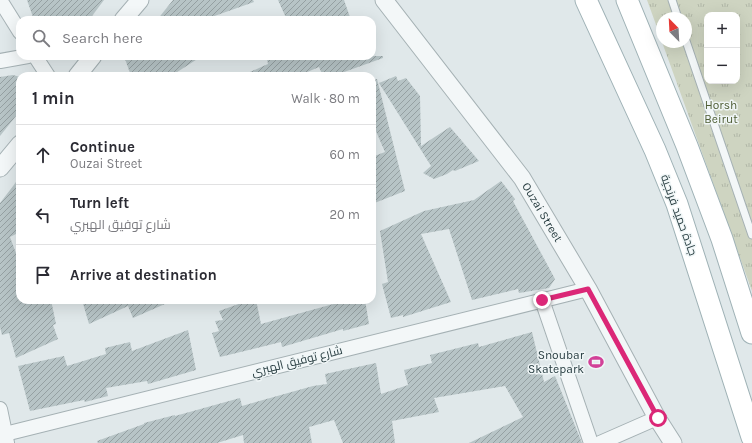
<!DOCTYPE html>
<html lang="en">
<head>
<meta charset="utf-8">
<style>
	:root { --surface:#fff; --page:#f2f2f3; --text:#2b2b33; --muted:#7c7c81; --line:#e1e1e2 }
	body { margin:0; font-family:Karla,Cairo,sans-serif; background:var(--page); color:var(--text) }
	.controls { position:absolute; right:12px; top:12px; display:grid; overflow:hidden; border-radius:8px; box-shadow:0 4px 16px #0002 }
	.controls button { width:36px; height:36px; display:grid; place-items:center; padding:0; border:0; border-bottom:1px solid var(--line); background:var(--surface); color:var(--text); font:20px sans-serif }
	.compass { position:absolute; left:656px; top:12px; width:36px; height:36px; border-radius:50%; background:var(--surface); box-shadow:0 4px 16px #0002; rotate:336deg }
	.stop { position:absolute; width:12px; height:12px; margin:-9px; border:3px solid #db2777; border-radius:50%; background:#fff }
	.stop.end { background:#db2777; border-color:#fff; box-shadow:0 1px 4px #0008 }
	.list { margin:0; padding:0; list-style:none }
	h2 { display:flex; justify-content:space-between; align-items:center; height:52px; margin:0; padding:0 16px; font-size:17px }
	h2 small { font-size:13px; font-weight:400; color:var(--muted) }
	.list li { display:grid; grid-template-columns:26px 1fr auto; gap:12px; align-items:center; box-sizing:border-box; height:60px; padding:0 16px; border-top:1px solid var(--line) }
	.list b { display:block; font-size:15px; white-space:nowrap }
	.list p { margin:0; font-size:13px; white-space:nowrap; color:var(--muted) }
	.list em { font-size:13px; font-style:normal; color:var(--muted) }
	.icon { flex:none; width:22px; height:22px; fill:none; stroke:currentColor; stroke-width:2; stroke-linecap:round; stroke-linejoin:round }
	.map { position:relative; flex:none; width:752px; height:443px; overflow:hidden }
	.search { position:absolute; background:var(--surface); box-shadow:0 4px 16px #0002; left:16px; top:16px; width:360px; height:44px; display:flex; align-items:center; gap:10px; box-sizing:border-box; padding:0 14px; border-radius:12px; color:var(--muted); font-size:15px }
	.panel { position:absolute; background:var(--surface); box-shadow:0 4px 16px #0002; left:16px; top:72px; width:360px; height:232px; border-radius:12px }
	.map>svg:first-child { display:block }
	.park { fill:url(#park-tufts); fill-rule:evenodd }
	.building { fill:url(#building-hatch) }
	.lines { fill:none; stroke-linecap:round; stroke-linejoin:round }
	.service-casing { stroke:#a5b1b4; stroke-width:9 }
	.minor-casing { stroke:#a5b1b4; stroke-width:16 }
	.tertiary-casing { stroke:#a5b1b4; stroke-width:19 }
	.primary-casing { stroke:#9fb2b6; stroke-width:23 }
	.service { stroke:#f3f7f8; stroke-width:7 }
	.minor { stroke:#f3f7f8; stroke-width:14 }
	.tertiary { stroke:#f3f7f8; stroke-width:17 }
	.primary { stroke:#fff; stroke-width:21 }
	.route { stroke:#db2777; stroke-width:5 }
	.labels { text-anchor:middle; stroke-width:3; stroke-linejoin:round; paint-order:stroke }
	.park-label { font-size:12px; fill:#4f5e35; stroke:#f0f6f7 }
	.street-label { font-size:12px; fill:#283d41; stroke:#f0f6f7 }
	.poi-label { font-size:12px; fill:#283d41; stroke:#f0f6f7; text-anchor:end }
</style>
</head>
<body>
<div class="map">
<svg width="752" height="443" viewBox="0 0 752 443">
	<defs>
		<pattern id="park-tufts" width="24" height="20" patternUnits="userSpaceOnUse"><rect width="24" height="20" fill="#ced4c1"/><path d="M3 7l-1-3M5 7V3M7 7l1-3M15 17l-1-3M17 17v-4M19 17l1-3" fill="none" stroke="#b1b7a7"/></pattern>
		<pattern id="building-hatch" width="6" height="6" patternUnits="userSpaceOnUse"><rect width="6" height="6" fill="#b7c4c6"/><path d="M-1 1l2-2M0 6l6-6M5 7l2-2" fill="none" stroke="#95a0a2"/></pattern>
	</defs>
	<rect width="100%" height="100%" fill="#e0e8ea"/>
	<!-- park -->
	<path class="park" d="M647,0H752V291L662,42H686V18H662V41ZM707,15H737V81H707Z"/>
	<!-- building -->
	<g class="building">
		<polygon points="27,0 104,0 89,20 34,20"/>
		<polygon points="173,0 253,0 254,2 206,19 205,20 157,20"/>
		<polygon points="278,0 344,0 351,20 287,20"/>
		<polygon points="124,56 202,56 171,76 131,76"/>
		<polygon points="277,56 383,56 383,58 333,76 323,76 319,67 298,76 241,76 268,64 267,59"/>
		<polygon points="13,75 20,77 20,111 0,136 0,77"/>
		<polygon points="396,76 398,81 406,78 420,96 421,146 450,127 479,161 455,171 453,170 447,174 434,179 423,173 431,166 379,83"/>
		<polygon points="377,79 405,191 372,204 372,157 385,152 375,129 372,129 372,80"/>
		<polygon points="20,177 20,232 10,237 20,264 20,300 51,300 56,324 53,325 58,339 16,358 9,333 2,335 0,327 0,203"/>
		<polygon points="501,181 515,199 513,201 555,279 549,288 519,293 518,289 472,300 449,229 421,234 451,302 403,317 403,315 391,318 382,284 388,282 380,231 424,211 474,200"/>
		<polygon points="82,300 174,300 133,318 128,306 89,324"/>
		<polygon points="250,300 256,300 261,324 337,303 336,300 365,300 369,324 343,331 343,329 282,347 281,342 220,357 212,333 219,331 215,321 223,320 219,311"/>
		<polygon points="188,330 196,370 148,384 147,381 106,388 108,396 85,402 84,400 30,411 18,366 64,356 67,366 106,354 105,348 130,342 132,351"/>
		<polygon points="532,332 544,382 555,376 582,443 469,443 523,417 505,386 434,398 439,412 392,421 395,443 343,443 334,420 309,427 312,443 244,443 243,435 217,443 98,443 97,441 144,424 144,423 175,415 175,416 240,398 242,406 313,386 327,384 325,374 376,363 381,394 408,385 404,370 432,363 430,355 478,343 479,347"/>
	</g>
	<g class="lines">
		<!-- service casing -->
		<g class="service-casing">
			<g id="service">
				<polyline points="672,0 678,18"/>
				<polyline points="686,41 752,235"/>
			</g>
		</g>
		<!-- minor casing -->
		<g class="minor-casing">
			<g id="minor">
				<polyline points="0,0 20,32"/>
				<polyline points="35,56 48,76"/>
				<polyline points="0,61 28,56"/>
				<polyline points="542,300 591,443"/>
				<polyline points="0,409 7,443"/>
				<polyline points="5,434 588,289"/>
				<polyline points="600,443 657,418"/>
			</g>
		</g>
		<!-- tertiary casing -->
		<g class="tertiary-casing">
			<g id="tertiary">
				<path id="s1" d="M384,0L522,178L588,289L657,418L673,443"/>
				<polyline points="123,20 140,0"/>
				<polyline points="77,76 93,56"/>
				<polyline points="0,168 20,144"/>
			</g>
		</g>
		<!-- primary casing -->
		<g class="primary-casing">
			<g id="primary">
				<polyline points="586,0 655,150 677,204 752,437"/>
				<polyline points="627,0 687,146 722,239 752,333"/>
			</g>
		</g>
		<!-- service -->
		<use href="#service" class="service"/>
		<!-- minor -->
		<use href="#minor" class="minor"/>
		<!-- tertiary -->
		<use href="#tertiary" class="tertiary"/>
		<!-- primary -->
		<use href="#primary" class="primary"/>
	</g>
	<g class="lines">
		<!-- route -->
		<polyline class="route" points="542,300 588,289 658,418"/>
	</g>
	<!-- icons -->
	<defs>
		<g id="stadium-bare" transform="scale(1.2)"><path d="M0-5a6.5 5 0 1 0 0 10a6.5 5 0 1 0 0-10ZM-3.5-1.8h7v3.6h-7Z" fill="#d24198" stroke="#f0f6f7" stroke-width="2.5" paint-order="stroke"/></g>
	</defs>
	<g fill-rule="evenodd">
		<use href="#stadium-bare" x="596" y="362"/>
	</g>
	<g class="labels">
		<!-- park labels -->
		<g class="park-label">
			<text x="721" y="109">Horsh<tspan x="721" dy="14">Beirut</tspan></text>
		</g>
		<!-- street labels -->
		<g class="street-label">
			<text dy="4" stroke="none"><textPath href="#s1" startOffset="265">Ouzai Street</textPath></text>
			<text transform="translate(679 215) rotate(70)" y="4">جادة حميد فرنجية</text>
			<text transform="translate(297 361) rotate(-14)" y="4">شارع توفيق الهبري</text>
		</g>
		<!-- poi labels -->
		<g class="poi-label">
			<text x="584" y="359">Snoubar<tspan x="584" dy="14">Skatepark</tspan></text>
		</g>
	</g>
</svg>
<div class="controls">
<button>+</button>
<button>−</button>
</div>
<svg class="compass" viewBox="-18 -18 36 36"><path d="M0-13l5 13h-10z" fill="#e53935"/><path d="M0 13l5-13h-10z" fill="#7c7c81"/></svg>
<div class="stop" style="left:658px;top:418px"></div>
<div class="stop end" style="left:542px;top:300px"></div>
<div class="search"><svg class="icon" aria-label="search" viewBox="0 0 24 24"><circle cx="10" cy="10" r="6"/><path d="M15 15l6 6"/></svg>Search here</div>
<section class="panel">
<h2>1 min<small>Walk · 80 m</small></h2>
<ul class="list">
<li><svg class="icon" aria-label="ahead" viewBox="0 0 24 24"><path d="M12 20V5M6 11l6-6 6 6"/></svg><div><b>Continue</b><p>Ouzai Street</p></div><em>60 m</em></li>
<li><svg class="icon" aria-label="left" viewBox="0 0 24 24"><path d="M17 20v-9H6M10 6l-5 5 5 5"/></svg><div><b>Turn left</b><p>شارع توفيق الهبري</p></div><em>20 m</em></li>
<li><svg class="icon" aria-label="arrive" viewBox="0 0 24 24"><path d="M6 21V4h12l-3 4 3 4H6"/></svg><div><b>Arrive at destination</b></div></li>
</ul>
</section>
</div>
</body>
</html>
